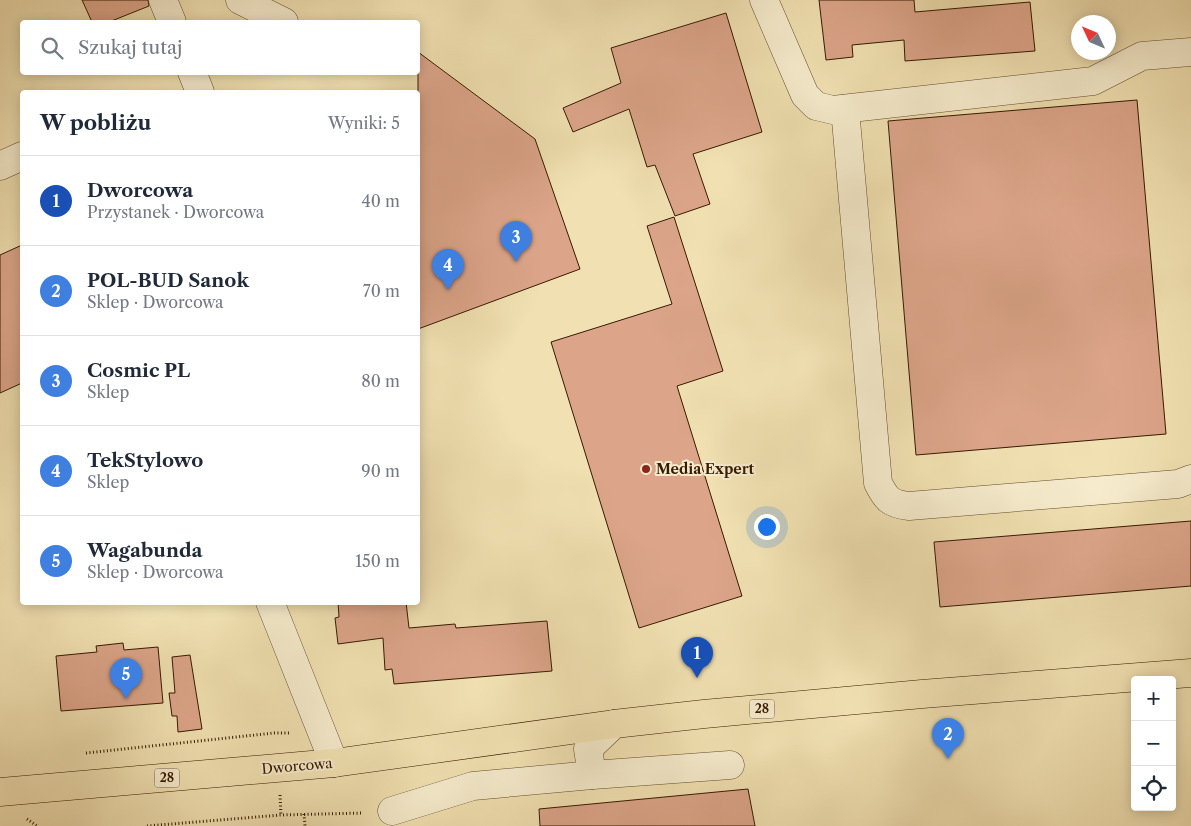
<!DOCTYPE html>
<html lang="pl">
<head>
<meta charset="utf-8">
<style>
	:root { --surface:#fff; --page:#f2f2f3; --text:#1f2937; --muted:#747a83; --line:#e0e1e3; --accent:#111827 }
	body { margin:0; font-family:"Libre Caslon Text",serif; background:var(--page); color:var(--text) }
	.controls { position:absolute; right:15px; bottom:15px; display:grid; overflow:hidden; border-radius:5px; box-shadow:0 2px 12px #0003 }
	.controls button { width:45px; height:45px; display:grid; place-items:center; padding:0; border:0; border-bottom:1px solid var(--line); background:var(--surface); color:var(--text); font:25px sans-serif }
	.compass { position:absolute; left:1071px; top:15px; width:45px; height:45px; border-radius:50%; background:var(--surface); box-shadow:0 2px 12px #0003; rotate:314deg }
	.you { position:absolute; left:766px; top:526px; width:18px; height:18px; margin:-12px; border:4px solid #fff; border-radius:50%; background:#1a73e8; box-shadow:0 0 0 8px #1a73e833 }
	.badge { display:grid; place-items:center; width:32px; height:32px; border-radius:50%; background:var(--accent); color:#fff; font-size:16px; font-weight:700 }
	.pin { position:absolute; translate:-50% -41px; filter:drop-shadow(0 1px 2px #0008) }
	.pin::after { content:''; position:absolute; top:26px; width:18px; height:15px; background:inherit; clip-path:polygon(0 0,100% 0,50% 100%) }
	.list { margin:0; padding:0; list-style:none }
	h2 { display:flex; justify-content:space-between; align-items:center; height:65px; margin:0; padding:0 20px; font-size:21px }
	h2 small { font-size:16px; font-weight:400; color:var(--muted) }
	.list li { display:grid; grid-template-columns:32px 1fr auto; gap:15px; align-items:center; box-sizing:border-box; height:90px; padding:0 20px; border-top:1px solid var(--line) }
	.list b { display:block; font-size:19px; white-space:nowrap }
	.list p { margin:0; font-size:16px; white-space:nowrap; color:var(--muted) }
	.list em { font-size:16px; font-style:normal; color:var(--muted) }
	.icon { flex:none; width:28px; height:28px; fill:none; stroke:currentColor; stroke-width:2; stroke-linecap:round; stroke-linejoin:round }
	.map { position:relative; flex:none; width:1191px; height:826px; overflow:hidden }
	.search { position:absolute; background:var(--surface); box-shadow:0 2px 12px #0003; left:20px; top:20px; width:400px; height:55px; display:flex; align-items:center; gap:12px; box-sizing:border-box; padding:0 18px; border-radius:5px; color:var(--muted); font-size:19px }
	.panel { position:absolute; background:var(--surface); box-shadow:0 2px 12px #0003; left:20px; top:90px; width:400px; height:515px; border-radius:5px }
	.map>svg:first-child { display:block }
	.building { fill:#dca58a; stroke:#361a01 }
	.lines { fill:none; stroke-linecap:round; stroke-linejoin:round }
	.minor-casing { stroke:#654c2d; stroke-width:29 }
	.major-casing { stroke:#361a01; stroke-width:29 }
	.path { stroke:#361a01; stroke-width:3; stroke-dasharray:1 2.5; stroke-linecap:butt }
	.minor { stroke:#f6eccd; stroke-width:28 }
	.major { stroke:#f1e1b2; stroke-width:28 }
	.poi-dot { fill:#8f2418; stroke:#f6eccd; stroke-width:2 }
	.labels { text-anchor:middle; stroke-width:4; stroke-linejoin:round; paint-order:stroke }
	.shield { fill:#f6eccd; stroke:#70593e; stroke-width:1 }
	.shield-label { font-size:12px; font-weight:bold; fill:#361a01 }
	.poi-label { font-size:14px; font-weight:bold; fill:#361a01; stroke:#f6eccd; text-anchor:start }
	.street-label { font-size:14px; fill:#361a01; stroke:#f6eccd }
</style>
</head>
<body>
<div class="map">
<svg width="1191" height="826" viewBox="0 0 1191 826">
	<rect width="100%" height="100%" fill="#f1e1b2"/>
	<filter id="stains"><feTurbulence type="fractalNoise" baseFrequency=".004" numOctaves="4"/><feColorMatrix values="0 0 0 0 .2 0 0 0 0 .09 0 0 0 0 .02 0 0 0 .5 -.17"/></filter>
	<radialGradient id="worn" r=".72"><stop offset=".6" stop-color="#630" stop-opacity="0"/><stop offset="1" stop-color="#630" stop-opacity=".3"/></radialGradient>
	<!-- building -->
	<g class="building">
		<polygon points="82,0 148,0 149,6 109,22 92,22"/>
		<polygon points="819,0 914,0 915,12 1030,2 1035,51 905,61 904,40 852,45 853,57 826,60"/>
		<polygon points="726,13 762,132 693,154 710,204 675,216 655,165 647,167 629,109 573,132 563,108 621,83 611,48"/>
		<polygon points="418,52 535,139 580,269 418,329"/>
		<polygon points="1137,100 1166,434 916,455 888,121"/>
		<polygon points="674,217 723,371 677,386 742,596 639,628 551,342 672,304 647,226"/>
		<polygon points="22,245 22,383 0,393 0,255"/>
		<polygon points="1191,521 1191,586 940,607 934,542"/>
		<polygon points="338,602 406,602 409,628 455,624 456,628 547,621 552,671 394,684 392,669 385,670 383,638 338,644 335,618 339,617"/>
		<polygon points="123,643 124,650 158,647 163,703 61,711 56,656 97,652 96,646"/>
		<polygon points="190,655 202,729 178,732 177,716 172,716 169,693 175,693 172,657"/>
		<polygon points="748,789 755,826 540,826 539,809"/>
	</g>
	<g class="lines">
		<!-- minor casing -->
		<g class="minor-casing">
			<g id="minor">
				<polyline points="163,0 172,22"/>
				<polyline points="240,0 284,22"/>
				<polyline points="764,0 805,95 816,106 833,110 1093,81 1142,56 1191,52"/>
				<polyline points="192,72 200,92"/>
				<path d="M845,109L878,483C886,499 890,504 909,506L1178,484L1191,479"/>
				<polyline points="0,166 22,156"/>
				<polyline points="270,602 334,763"/>
				<polyline points="592,775 588,749 614,724"/>
				<polyline points="392,811 473,786 592,775 730,765"/>
			</g>
		</g>
		<!-- major casing -->
		<g class="major-casing">
			<polyline id="major" points="0,792 334,763 614,724 704,714 922,694 1191,673"/>
		</g>
		<!-- path -->
		<g class="path">
			<polyline points="86,753 274,733 291,733"/>
			<polyline points="280,795 281,815"/>
			<polyline points="304,814 305,826"/>
			<polyline points="27,819 37,826"/>
			<polyline points="147,826 281,815 363,813"/>
		</g>
		<!-- minor -->
		<use href="#minor" class="minor"/>
		<!-- major -->
		<use href="#major" class="major"/>
	</g>
	<!-- markers -->
	<circle class="poi-dot" cx="646" cy="469" r="5"/>
	<g class="labels">
		<!-- shield labels -->
		<g class="shield">
			<rect x="749.5" y="699.5" width="25" height="19" rx="4"/>
			<rect x="154.5" y="768.5" width="25" height="19" rx="4"/>
		</g>
		<g class="shield-label">
			<text x="762" y="713">28</text>
			<text x="167" y="782">28</text>
		</g>
		<!-- poi labels -->
		<g class="poi-label">
			<text x="656" y="474">Media Expert</text>
		</g>
		<!-- street labels -->
		<g class="street-label">
			<text transform="translate(297 766) rotate(-5)" y="5">Dworcowa</text>
		</g>
	</g>
	<rect width="100%" height="100%" filter="url(#stains)"/>
	<rect width="100%" height="100%" fill="url(#worn)"/>
</svg>
<div class="controls">
<button>+</button>
<button>−</button>
<button><svg class="icon" aria-label="locate" viewBox="0 0 24 24"><circle cx="12" cy="12" r="6"/><path d="M12 2v4M12 18v4M2 12h4M18 12h4"/></svg></button>
</div>
<svg class="compass" viewBox="-18 -18 36 36"><path d="M0-13l5 13h-10z" fill="#e53935"/><path d="M0 13l5-13h-10z" fill="#747a83"/></svg>
<div class="you"></div>
<div class="pin badge" style="left:697px;top:678px;background:#1a4fb4">1</div>
<div class="pin badge" style="left:948px;top:759px;background:#3f7fe0">2</div>
<div class="pin badge" style="left:516px;top:262px;background:#3f7fe0">3</div>
<div class="pin badge" style="left:448px;top:290px;background:#3f7fe0">4</div>
<div class="pin badge" style="left:126px;top:699px;background:#3f7fe0">5</div>
<div class="search"><svg class="icon" aria-label="search" viewBox="0 0 24 24"><circle cx="10" cy="10" r="6"/><path d="M15 15l6 6"/></svg>Szukaj tutaj</div>
<section class="panel">
<h2>W pobliżu<small>Wyniki: 5</small></h2>
<ul class="list">
<li><span class="badge" style="background:#1a4fb4">1</span><div><b>Dworcowa</b><p>Przystanek · Dworcowa</p></div><em>40 m</em></li>
<li><span class="badge" style="background:#3f7fe0">2</span><div><b>POL-BUD Sanok</b><p>Sklep · Dworcowa</p></div><em>70 m</em></li>
<li><span class="badge" style="background:#3f7fe0">3</span><div><b>Cosmic PL</b><p>Sklep</p></div><em>80 m</em></li>
<li><span class="badge" style="background:#3f7fe0">4</span><div><b>TekStylowo</b><p>Sklep</p></div><em>90 m</em></li>
<li><span class="badge" style="background:#3f7fe0">5</span><div><b>Wagabunda</b><p>Sklep · Dworcowa</p></div><em>150 m</em></li>
</ul>
</section>
</div>
</body>
</html>
